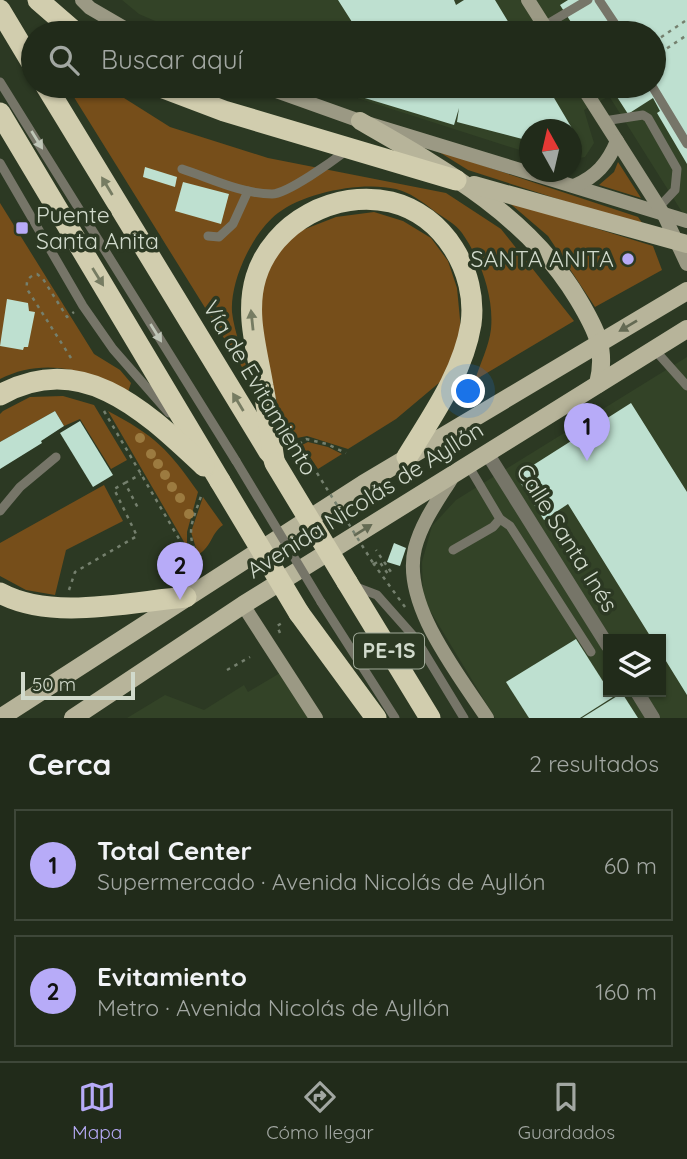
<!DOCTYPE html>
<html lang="es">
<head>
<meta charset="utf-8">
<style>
	:root { --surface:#212b1a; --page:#2d3727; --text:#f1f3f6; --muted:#a2a7a2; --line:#3e4739; --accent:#b7abf8 }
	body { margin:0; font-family:Quicksand,sans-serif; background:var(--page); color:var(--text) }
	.controls { position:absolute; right:21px; bottom:21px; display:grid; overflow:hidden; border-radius:0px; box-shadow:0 2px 5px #0004 }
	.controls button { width:63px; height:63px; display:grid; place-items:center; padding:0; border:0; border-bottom:2px solid var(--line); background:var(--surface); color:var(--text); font:35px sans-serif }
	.compass { position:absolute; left:519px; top:119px; width:63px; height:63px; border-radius:50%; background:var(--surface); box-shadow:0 2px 5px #0004; rotate:352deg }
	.scale { position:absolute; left:21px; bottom:18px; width:114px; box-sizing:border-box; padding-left:7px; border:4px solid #d1dacc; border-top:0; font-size:19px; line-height:24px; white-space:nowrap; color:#d1dacc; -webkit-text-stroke:5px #2c3923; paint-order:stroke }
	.you { position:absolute; left:469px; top:392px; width:24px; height:24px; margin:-18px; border:5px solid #fff; border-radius:50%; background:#1a73e8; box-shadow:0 0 0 10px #1a73e833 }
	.badge { display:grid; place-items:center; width:46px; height:46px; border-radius:50%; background:var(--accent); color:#111; font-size:23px; font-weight:700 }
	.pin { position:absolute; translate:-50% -58px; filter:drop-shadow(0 2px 4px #0008) }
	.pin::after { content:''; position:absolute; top:37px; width:24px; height:21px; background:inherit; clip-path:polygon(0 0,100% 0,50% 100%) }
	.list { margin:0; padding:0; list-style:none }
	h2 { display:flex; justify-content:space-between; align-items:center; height:91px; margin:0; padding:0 28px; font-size:30px }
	h2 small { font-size:23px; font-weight:400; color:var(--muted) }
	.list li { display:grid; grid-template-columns:46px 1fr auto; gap:21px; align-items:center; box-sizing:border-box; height:112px; margin:0 14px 14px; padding:0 14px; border:2px solid var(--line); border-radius:0px }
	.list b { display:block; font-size:26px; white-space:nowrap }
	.list p { margin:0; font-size:23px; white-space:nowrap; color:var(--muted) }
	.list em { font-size:23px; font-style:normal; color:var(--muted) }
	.icon { flex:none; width:38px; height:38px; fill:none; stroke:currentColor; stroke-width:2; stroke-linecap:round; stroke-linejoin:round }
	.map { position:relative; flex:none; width:687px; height:718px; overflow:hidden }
	.search { position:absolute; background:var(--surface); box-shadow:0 2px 5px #0004; left:21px; right:21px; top:21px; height:77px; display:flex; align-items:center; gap:18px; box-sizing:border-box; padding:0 24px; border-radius:38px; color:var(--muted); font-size:26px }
	.sheet { height:343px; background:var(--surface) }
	nav { display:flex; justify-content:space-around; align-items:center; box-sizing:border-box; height:98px; border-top:2px solid var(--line); background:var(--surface); font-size:19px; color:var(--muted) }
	nav a { display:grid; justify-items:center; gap:4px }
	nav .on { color:var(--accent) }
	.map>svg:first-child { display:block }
	.built { fill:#334327; fill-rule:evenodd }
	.green { fill:#764e1a }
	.building { fill:#bee0d0 }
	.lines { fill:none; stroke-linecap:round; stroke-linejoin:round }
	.path { stroke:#75806e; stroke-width:2.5; stroke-dasharray:3.5 5; stroke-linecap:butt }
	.lane { stroke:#767568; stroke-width:9 }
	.street { stroke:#767568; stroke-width:14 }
	.secondary { stroke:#9b9984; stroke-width:14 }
	.primary { stroke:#b7b49a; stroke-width:18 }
	.highway { stroke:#d1cdae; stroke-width:21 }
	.path-bridge { stroke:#75806e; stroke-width:2.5; stroke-dasharray:3.5 5; stroke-linecap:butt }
	.lane-bridge { stroke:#767568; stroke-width:9 }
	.highway-bridge { stroke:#d1cdae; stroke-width:21 }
	.tree { fill:#9c7b40 }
	.oneway { fill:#bfc6b8 }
	.oneway2 { fill:#767c62 }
	.oneway3 { fill:#646a53 }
	.poi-dot { fill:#b7abf8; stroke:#2c3923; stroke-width:2.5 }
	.labels { text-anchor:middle; stroke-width:7; stroke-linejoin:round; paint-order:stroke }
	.shield { fill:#2c3923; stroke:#a0aa99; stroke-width:2 }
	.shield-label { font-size:21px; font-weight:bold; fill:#d1dacc }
	.poi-label { font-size:23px; fill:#d1dacc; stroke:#2c3923; text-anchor:start }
	.street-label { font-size:23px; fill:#d1dacc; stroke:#2c3923 }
</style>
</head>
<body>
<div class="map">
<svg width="687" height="718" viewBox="0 0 687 718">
	<rect width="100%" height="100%" fill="#2c3923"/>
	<!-- built -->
	<g class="built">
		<polygon points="122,0 687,0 687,220 609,96 584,110 594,143 585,157 573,159 572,130 530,130 529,153 320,86 654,86 654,33 183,33 139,14"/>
		<path d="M687,357V718H495L423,599L422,562L432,526L456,500ZM608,639H661V692H608Z"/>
		<polygon points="280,673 322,718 127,718 165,695 204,710 244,685 248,692"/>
	</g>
	<!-- green -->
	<g class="green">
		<path d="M67,86H105L170,127L268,158L446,193L501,229L574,321L475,380C480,364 489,346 491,329C494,297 481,260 462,233C456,224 442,217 433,210C423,202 409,192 396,189C363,181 305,192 278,213C253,232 230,280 232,312C234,332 245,359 250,380Z"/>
		<polygon points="436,150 638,217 645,227 468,170"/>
		<polygon points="618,162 641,198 599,185 614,172"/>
		<polygon points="507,201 653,246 662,270 595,307 548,236"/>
		<path d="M0,203L94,354L120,370L131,383L128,392C89,369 42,357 0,379Z"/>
		<polygon points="374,212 403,221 431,238 448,261 457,288 461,330 446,377 396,419 348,449 307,436 297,438 280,413 265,361 260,318 261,288 281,245 300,231 336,217"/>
		<polygon points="63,396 94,405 127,460 111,469 80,419 64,426 55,411 0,442 0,414 3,411 30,397"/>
		<path d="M108,411C154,435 169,450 198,492L187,532V547Z"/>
		<polygon points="308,442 328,447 342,454 318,469 302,445"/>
		<polygon points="104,485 123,521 66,550 55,595 26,590 0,576 0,543"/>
		<path d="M203,497L223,525C211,533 213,545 198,555L191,532Z"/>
	</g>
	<!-- building -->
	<g class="building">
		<polygon points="338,0 454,0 456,5 464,0 495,0 515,33 359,33"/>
		<polygon points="568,0 687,0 687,164 657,113 660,111 653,98 628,114 610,86 654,86 654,33 578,33 560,5"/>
		<polygon points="325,86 547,86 573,130 530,130 530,141 457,122 459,108 454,125"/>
		<polygon points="145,167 177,177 175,187 143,177"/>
		<polygon points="183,182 229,194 221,224 175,211"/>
		<polygon points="7,299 28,303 29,311 35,312 28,347 24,347 23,350 0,346"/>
		<polygon points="631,403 687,492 687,695 661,653 661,639 652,639 568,504 544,520 516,476"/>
		<polygon points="55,411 64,426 41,441 42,443 0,469 0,442"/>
		<polygon points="80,421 113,475 93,487 60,433"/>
		<polygon points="394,543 406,548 400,566 387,562"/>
		<polygon points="576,639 613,697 580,718 529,718 506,682"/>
		<polygon points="622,693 638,718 582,718"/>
	</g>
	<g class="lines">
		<!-- path -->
		<g class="path">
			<polyline points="654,42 685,21"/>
			<polyline points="660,53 687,35"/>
			<path d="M71,358L27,289C26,280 28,277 37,274L43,279L67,317L74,312"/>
			<polyline points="104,411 192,561"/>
			<polyline points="299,444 306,439 327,444 346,453"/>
			<polyline points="125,483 141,474"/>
			<path d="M198,557C184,531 194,519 202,493"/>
			<polyline points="373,563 405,607"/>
			<polyline points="374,564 379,561 388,574 391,572 376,550"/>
			<polyline points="69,590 75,572 137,536 114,489 125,483 138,508"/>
			<polyline points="280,633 277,626 282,623"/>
			<polyline points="227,670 250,657"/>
		</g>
		<!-- lane -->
		<g class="lane">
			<polyline points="599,0 621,33"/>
			<polyline points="544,26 588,0"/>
			<polyline points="0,82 236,461"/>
			<polyline points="652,86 687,144"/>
			<polyline points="604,121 643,115 648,118 677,169 675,190 659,207"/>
			<polyline points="0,163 83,306 113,349 169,413"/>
			<path d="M182,169C210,178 242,194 272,194C287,194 333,161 347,150"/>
			<polyline points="208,236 219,237 233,224 248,191"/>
			<polyline points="654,349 687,386"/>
			<polyline points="0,511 20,487 56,457"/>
			<polyline points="500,519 510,526 591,652"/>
			<polyline points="453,550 493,527 500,519 468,465"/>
			<polyline points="356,587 377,595 416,639 464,718"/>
			<polyline points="321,602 395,718"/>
		</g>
		<!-- street -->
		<g class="street">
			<polyline points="487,453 608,646"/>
			<polyline points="637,692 653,718"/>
		</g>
		<!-- secondary -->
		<g class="secondary">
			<polyline points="82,0 90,8 133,33"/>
			<polyline points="528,0 549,33"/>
			<polyline points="262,86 360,121 687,221"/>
			<polyline points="582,86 664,215 687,264"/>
			<path d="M574,186C596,177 608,163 617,141"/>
			<path d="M453,476C439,499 422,521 415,548C401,604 458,673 487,718"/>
			<polyline points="243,605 316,718"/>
		</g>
		<!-- primary -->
		<g class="primary">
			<path d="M360,121C442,168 528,215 578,299C596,329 607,349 598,384"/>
			<polyline points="474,185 687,244"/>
			<polyline points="0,718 363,484 687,291"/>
			<polyline points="73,718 243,605 687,329"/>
		</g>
		<!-- highway -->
		<g class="highway">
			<polyline points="38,0 76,33"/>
			<polyline points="0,10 33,65"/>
			<polyline points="46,86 269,452"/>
			<polyline points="158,86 224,111 456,180"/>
			<polyline points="0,113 220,481"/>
			<path d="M0,395C83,349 146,412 204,466"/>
			<path d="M274,460C270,435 268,411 263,386C257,350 245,313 256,277C273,222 336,189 391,202C444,215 478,272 471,324C463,373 432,416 407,457"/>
			<polyline points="347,582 430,718"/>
			<path d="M0,593C52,621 129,602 186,597"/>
			<polyline points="299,613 376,718"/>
		</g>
		<!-- path-bridge -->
		<polyline class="path-bridge" points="299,444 373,563"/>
		<!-- lane-bridge -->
		<polyline class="lane-bridge" points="236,461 321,602"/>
		<!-- highway-bridge -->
		<g class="highway-bridge">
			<polyline points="275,463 347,582"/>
			<polyline points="220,481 299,613"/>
		</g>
	</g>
	<!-- trees -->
	<g class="tree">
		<circle cx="140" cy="438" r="5"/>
		<circle cx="151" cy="454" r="5"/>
		<circle cx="158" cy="464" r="5"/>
		<circle cx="165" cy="475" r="5"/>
		<circle cx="172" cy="487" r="5"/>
		<circle cx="180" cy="498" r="5"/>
		<circle cx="189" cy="514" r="5"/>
	</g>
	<!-- one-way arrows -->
	<defs><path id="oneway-solid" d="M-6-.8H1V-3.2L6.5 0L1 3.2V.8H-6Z" transform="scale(1.75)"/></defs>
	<g class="oneway">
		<use href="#oneway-solid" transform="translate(37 140) rotate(58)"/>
		<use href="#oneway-solid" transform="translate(156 333) rotate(58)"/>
	</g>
	<g class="oneway2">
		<use href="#oneway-solid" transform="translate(107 186) rotate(-121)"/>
		<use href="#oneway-solid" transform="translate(98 277) rotate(58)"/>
		<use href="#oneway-solid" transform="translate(252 320) rotate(-96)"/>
		<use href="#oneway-solid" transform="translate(238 402) rotate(-121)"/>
	</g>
	<g class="oneway3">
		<use href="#oneway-solid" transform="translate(628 326) rotate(149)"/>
		<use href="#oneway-solid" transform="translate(363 530) rotate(-32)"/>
	</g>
	<!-- markers -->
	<g class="poi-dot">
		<rect x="15" y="221" width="14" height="14" rx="3.5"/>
		<circle cx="628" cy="259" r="7"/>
	</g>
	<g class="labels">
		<!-- shield labels -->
		<rect class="shield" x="354" y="633.5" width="70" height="35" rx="5"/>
		<g class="shield-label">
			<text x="389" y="658">PE-1S</text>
		</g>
		<!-- poi labels -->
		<g class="poi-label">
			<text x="36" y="223">Puente<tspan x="36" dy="26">Santa Anita</tspan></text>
			<text x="614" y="267" text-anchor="end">SANTA ANITA</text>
		</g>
		<!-- street labels -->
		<g class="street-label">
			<text transform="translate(260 388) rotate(59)" y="8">Vía de Evitamiento</text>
			<text transform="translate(365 500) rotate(-32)" y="8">Avenida Nicolás de Ayllón</text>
			<text transform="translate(567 538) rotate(58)" y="8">Calle Santa Inés</text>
		</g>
	</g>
</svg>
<div class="controls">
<button><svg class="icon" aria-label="layers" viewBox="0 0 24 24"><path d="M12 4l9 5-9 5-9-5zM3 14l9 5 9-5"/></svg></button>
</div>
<svg class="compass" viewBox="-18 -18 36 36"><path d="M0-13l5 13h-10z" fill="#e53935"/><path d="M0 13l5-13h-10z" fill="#a2a7a2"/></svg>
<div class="scale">50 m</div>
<div class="you"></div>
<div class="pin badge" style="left:587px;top:461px">1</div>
<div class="pin badge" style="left:180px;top:600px">2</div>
<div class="search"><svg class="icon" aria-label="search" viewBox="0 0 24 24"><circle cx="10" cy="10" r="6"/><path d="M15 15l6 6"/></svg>Buscar aquí</div>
</div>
<section class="sheet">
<h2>Cerca<small>2 resultados</small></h2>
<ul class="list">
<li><span class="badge">1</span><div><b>Total Center</b><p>Supermercado · Avenida Nicolás de Ayllón</p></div><em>60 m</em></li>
<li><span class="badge">2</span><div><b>Evitamiento</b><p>Metro · Avenida Nicolás de Ayllón</p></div><em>160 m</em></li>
</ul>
</section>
<nav>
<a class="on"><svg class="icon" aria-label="map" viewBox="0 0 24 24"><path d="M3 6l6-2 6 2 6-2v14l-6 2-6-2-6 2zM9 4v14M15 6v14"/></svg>Mapa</a>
<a><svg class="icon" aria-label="directions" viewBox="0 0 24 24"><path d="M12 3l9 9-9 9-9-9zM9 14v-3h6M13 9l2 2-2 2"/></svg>Cómo llegar</a>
<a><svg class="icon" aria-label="saved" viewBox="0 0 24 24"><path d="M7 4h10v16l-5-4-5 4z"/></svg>Guardados</a>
</nav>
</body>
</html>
